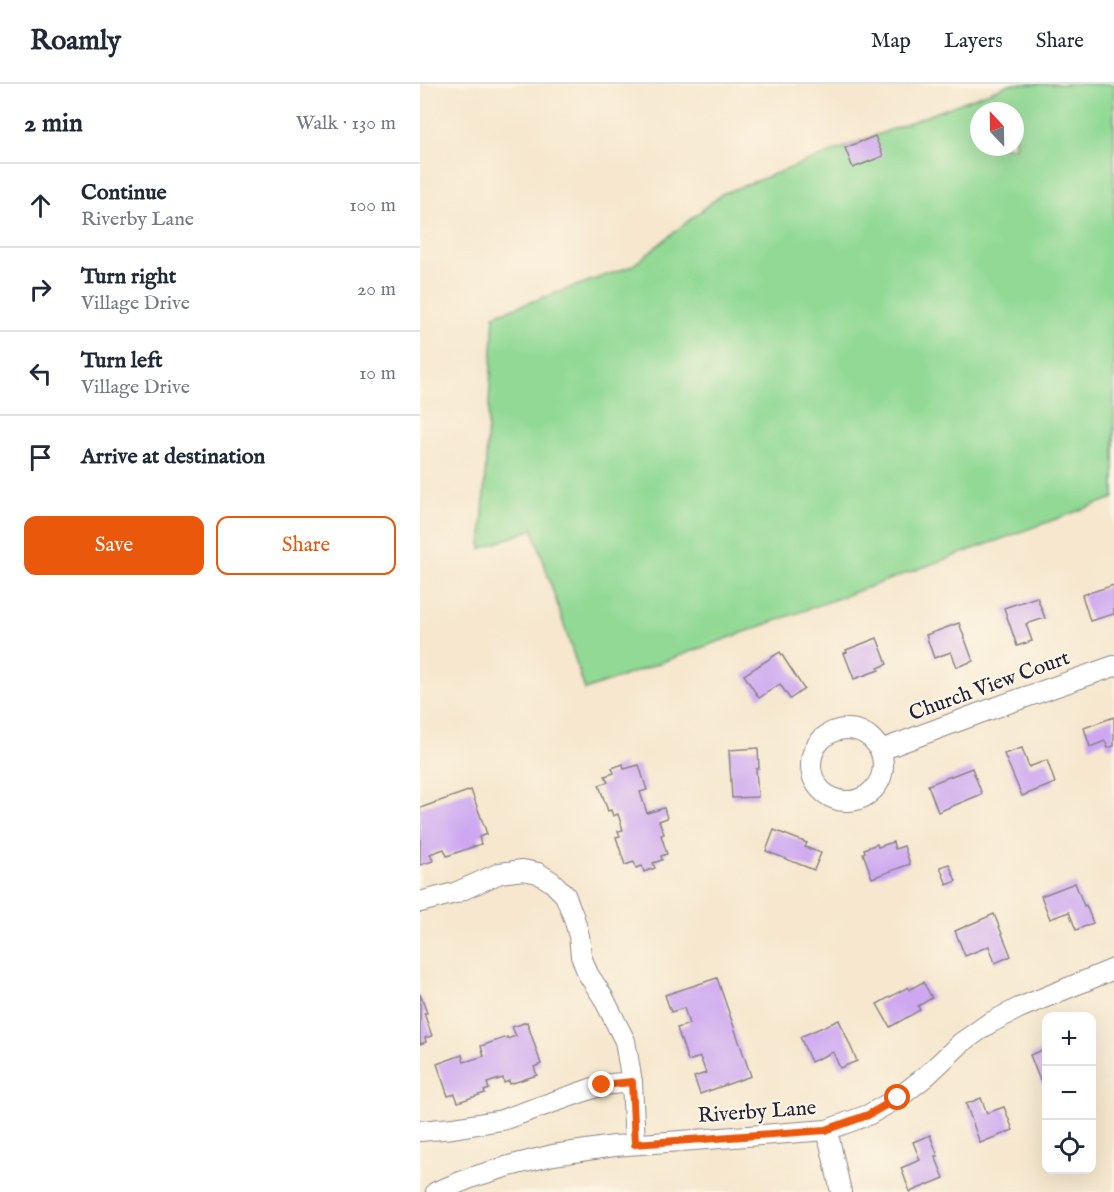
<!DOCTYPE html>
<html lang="en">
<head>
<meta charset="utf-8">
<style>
	:root { --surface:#fff; --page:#f6f6f7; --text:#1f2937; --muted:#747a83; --line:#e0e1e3; --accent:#ea580c }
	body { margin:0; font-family:"IM FELL English",serif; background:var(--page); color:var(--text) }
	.controls { position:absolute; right:18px; bottom:18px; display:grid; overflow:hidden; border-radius:12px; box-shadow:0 6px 24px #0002 }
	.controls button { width:54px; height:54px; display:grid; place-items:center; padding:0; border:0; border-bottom:2px solid var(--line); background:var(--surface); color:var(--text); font:30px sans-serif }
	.compass { position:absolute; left:550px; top:18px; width:54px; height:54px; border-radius:50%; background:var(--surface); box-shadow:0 6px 24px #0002; rotate:338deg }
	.stop { position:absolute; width:18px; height:18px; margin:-14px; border:4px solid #ea580c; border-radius:50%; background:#fff }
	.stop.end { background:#ea580c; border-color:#fff; box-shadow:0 2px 6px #0008 }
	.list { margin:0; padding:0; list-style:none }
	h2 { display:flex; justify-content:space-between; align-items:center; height:78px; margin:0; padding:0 24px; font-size:26px }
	h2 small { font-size:20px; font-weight:400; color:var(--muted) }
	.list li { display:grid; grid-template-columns:39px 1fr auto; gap:18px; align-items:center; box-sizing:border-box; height:84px; padding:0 24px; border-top:2px solid var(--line) }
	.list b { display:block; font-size:22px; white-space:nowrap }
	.list p { margin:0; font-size:20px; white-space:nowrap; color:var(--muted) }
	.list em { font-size:20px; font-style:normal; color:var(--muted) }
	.actions { display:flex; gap:12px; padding:18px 24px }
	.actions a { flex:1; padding:14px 0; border:2px solid var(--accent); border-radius:12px; text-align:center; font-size:21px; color:var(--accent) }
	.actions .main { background:var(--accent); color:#fff }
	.icon { flex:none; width:33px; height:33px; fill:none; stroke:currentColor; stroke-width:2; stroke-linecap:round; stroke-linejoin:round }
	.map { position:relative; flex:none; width:694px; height:1108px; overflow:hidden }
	header { display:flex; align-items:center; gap:36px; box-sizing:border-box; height:84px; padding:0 30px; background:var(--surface); border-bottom:2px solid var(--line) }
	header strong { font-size:28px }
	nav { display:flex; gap:33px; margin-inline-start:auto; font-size:21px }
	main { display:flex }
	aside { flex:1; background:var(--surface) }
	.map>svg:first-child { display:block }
	.green { fill:#91d994; stroke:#5a7e68; stroke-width:1.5; fill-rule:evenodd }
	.building { fill:#cda8f1 }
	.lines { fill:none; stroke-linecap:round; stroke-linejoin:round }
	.street-casing { stroke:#8c8484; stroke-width:22 }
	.street { stroke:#fff; stroke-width:20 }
	.route { stroke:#ea580c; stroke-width:8 }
	.labels { text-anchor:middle; stroke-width:4.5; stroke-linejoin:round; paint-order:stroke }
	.street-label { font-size:21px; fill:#22223b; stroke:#fcf5e5 }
</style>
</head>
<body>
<header>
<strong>Roamly</strong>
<nav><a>Map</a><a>Layers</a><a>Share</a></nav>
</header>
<main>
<aside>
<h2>2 min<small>Walk · 130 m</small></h2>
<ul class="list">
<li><svg class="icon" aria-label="ahead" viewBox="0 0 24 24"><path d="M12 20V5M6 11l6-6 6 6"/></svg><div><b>Continue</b><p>Riverby Lane</p></div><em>100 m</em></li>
<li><svg class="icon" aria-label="right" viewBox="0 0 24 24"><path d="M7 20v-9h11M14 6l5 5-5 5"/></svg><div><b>Turn right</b><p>Village Drive</p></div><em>20 m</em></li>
<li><svg class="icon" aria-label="left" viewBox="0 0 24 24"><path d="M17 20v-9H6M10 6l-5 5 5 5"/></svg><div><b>Turn left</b><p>Village Drive</p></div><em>10 m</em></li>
<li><svg class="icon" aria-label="arrive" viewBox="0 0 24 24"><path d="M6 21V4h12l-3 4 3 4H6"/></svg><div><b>Arrive at destination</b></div></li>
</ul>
<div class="actions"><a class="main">Save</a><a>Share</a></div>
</aside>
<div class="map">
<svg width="694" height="1108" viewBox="0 0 694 1108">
	<rect width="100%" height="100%" fill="#fcf5e5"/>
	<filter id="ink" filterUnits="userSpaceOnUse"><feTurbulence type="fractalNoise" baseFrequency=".0167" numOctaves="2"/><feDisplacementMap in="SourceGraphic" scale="12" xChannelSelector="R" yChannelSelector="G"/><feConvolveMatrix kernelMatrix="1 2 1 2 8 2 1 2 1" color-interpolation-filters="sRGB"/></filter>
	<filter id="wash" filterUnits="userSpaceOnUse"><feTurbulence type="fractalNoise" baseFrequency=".008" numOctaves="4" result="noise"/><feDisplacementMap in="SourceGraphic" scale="24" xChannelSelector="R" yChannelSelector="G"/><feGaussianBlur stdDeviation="1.35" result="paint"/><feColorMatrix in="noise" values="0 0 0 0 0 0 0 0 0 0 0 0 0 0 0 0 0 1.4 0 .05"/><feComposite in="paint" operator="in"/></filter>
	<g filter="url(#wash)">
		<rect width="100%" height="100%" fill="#f6e7ce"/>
		<!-- green -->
		<path class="green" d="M589,0H694V414L165,606L113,445L61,465L74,231L212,182L302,110L585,2ZM559,27H595V63H559Z"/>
		<g id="blocks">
			<!-- building -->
			<g class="building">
				<polygon points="455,52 463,72 433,84 425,64"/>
				<polygon points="694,501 694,530 670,537 662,511"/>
				<polygon points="617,513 625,534 606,540 612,557 597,562 584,524"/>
				<polygon points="539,539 553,577 537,583 531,568 514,574 506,551"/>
				<polygon points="457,554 467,580 458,584 459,586 434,595 424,569 427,568 426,566"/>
				<polygon points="360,568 384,605 370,615 360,600 339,614 324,591"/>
				<polygon points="694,633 694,662 688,664 685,657 670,663 664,644"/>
				<polygon points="338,664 339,684 336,685 338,713 312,714 309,666"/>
				<polygon points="602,664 609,683 627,676 635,699 602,712 584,670"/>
				<polygon points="203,680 204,685 219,681 227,706 220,708 227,729 244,724 247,734 239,737 244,750 241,751 247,770 241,772 242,776 233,779 235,784 224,788 222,782 216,784 214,778 205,781 196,753 200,752 198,747 203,746 198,730 193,732 191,726 188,727 179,701 188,698 185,692 194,689 192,684"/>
				<polygon points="552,684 562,710 518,728 508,701"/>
				<polygon points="51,706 67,750 59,753 61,760 27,772 24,765 10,770 13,777 0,781 0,724"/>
				<polygon points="354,746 387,759 385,763 401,769 394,786 346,767"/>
				<polygon points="473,758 475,765 484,762 490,780 452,794 443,769 445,768 444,765 457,760 458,763"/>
				<polygon points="529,780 536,797 527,801 520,783"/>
				<polygon points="655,799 664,822 666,821 673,839 656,846 649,828 630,835 621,812"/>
				<polygon points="574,830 591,872 575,879 569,862 545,872 535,847"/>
				<polygon points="297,894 331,992 280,1010 274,993 286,989 280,973 268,977 257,944 269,940 264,924 251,928 245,911"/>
				<polygon points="503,898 512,914 498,922 500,926 470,943 457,920 488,903 489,906"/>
				<polygon points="0,910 7,929 4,929 12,952 5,954 6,958 0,960"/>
				<polygon points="419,936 437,977 420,984 413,968 391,978 380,953"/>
				<polygon points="107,938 121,980 114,983 117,991 90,1000 89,997 84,999 83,994 67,999 69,1005 64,1007 65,1009 38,1018 35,1010 28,1012 17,980 42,971 44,978 64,972 61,962 87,953 87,955 96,952 92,943"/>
				<polygon points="626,965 626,997 621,999 610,971"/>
				<polygon points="561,1014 567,1029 584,1023 593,1046 560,1059 546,1020"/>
				<polygon points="510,1051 518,1072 515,1072 524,1094 490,1108 481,1084 500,1076 493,1058"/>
			</g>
		</g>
	</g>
	<g filter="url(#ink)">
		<use href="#blocks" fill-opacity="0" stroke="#8c8484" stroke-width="1.5"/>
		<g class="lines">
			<!-- street casing -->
			<g class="street-casing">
				<g id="street">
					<circle cx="427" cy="681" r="36"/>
					<polyline points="461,666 560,629 694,582"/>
					<polyline points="0,818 35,809 80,789 103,786 118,789 132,798 145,811 154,834 159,852 161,872 168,890 183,913 205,957 212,998 215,1060"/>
					<polyline points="407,1046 421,1108"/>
					<polyline points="0,1047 33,1044 82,1036 182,1001 212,998"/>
					<polyline points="16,1108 53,1093 89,1082 133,1071 194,1062 407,1046 448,1031 478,1014 505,993 541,959 568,940 599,924 694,885"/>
				</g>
			</g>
			<!-- street -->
			<use href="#street" class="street"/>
		</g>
	</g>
	<g class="lines" filter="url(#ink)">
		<!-- route -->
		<polyline class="route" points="182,1001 212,998 215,1060 406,1046 448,1031 478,1014"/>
	</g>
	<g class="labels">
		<!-- street labels -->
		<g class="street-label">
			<text transform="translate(569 601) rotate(-20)" y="7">Church View Court</text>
			<text transform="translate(337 1027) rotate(-4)" y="7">Riverby Lane</text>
		</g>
	</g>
</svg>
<div class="controls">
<button>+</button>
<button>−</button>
<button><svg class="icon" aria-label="locate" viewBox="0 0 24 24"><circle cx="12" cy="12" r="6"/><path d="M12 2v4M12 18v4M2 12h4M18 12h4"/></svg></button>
</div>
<svg class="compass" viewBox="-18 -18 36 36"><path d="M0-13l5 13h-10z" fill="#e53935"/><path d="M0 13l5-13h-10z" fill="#747a83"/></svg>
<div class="stop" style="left:478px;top:1014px"></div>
<div class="stop end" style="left:182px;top:1001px"></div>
</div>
</main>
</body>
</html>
